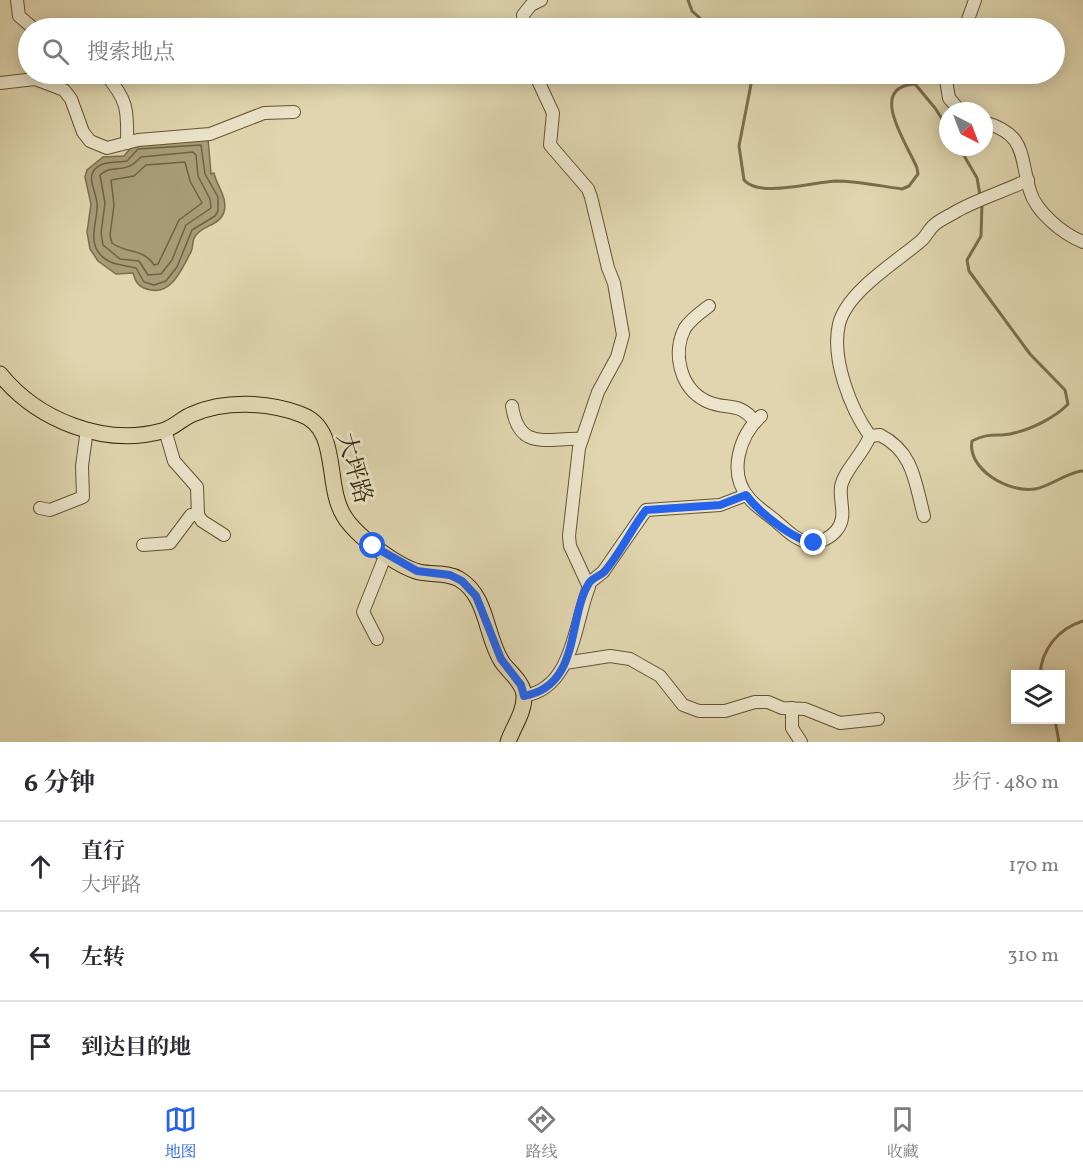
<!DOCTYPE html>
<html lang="zh">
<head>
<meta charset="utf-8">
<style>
	:root { --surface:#fff; --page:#f2f2f3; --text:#2b2b33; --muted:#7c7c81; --line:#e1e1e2; --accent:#2563eb }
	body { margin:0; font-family:Vollkorn,"Noto Serif SC",serif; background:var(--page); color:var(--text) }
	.controls { position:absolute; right:18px; bottom:18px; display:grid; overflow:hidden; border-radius:0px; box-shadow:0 3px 15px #0003 }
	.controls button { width:54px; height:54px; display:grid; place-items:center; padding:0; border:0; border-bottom:2px solid var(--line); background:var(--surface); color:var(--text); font:30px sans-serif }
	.compass { position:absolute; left:939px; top:102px; width:54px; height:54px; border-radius:50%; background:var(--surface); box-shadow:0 3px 15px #0003; rotate:138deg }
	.stop { position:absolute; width:18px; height:18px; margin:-14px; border:4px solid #2563eb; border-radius:50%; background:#fff }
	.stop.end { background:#2563eb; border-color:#fff; box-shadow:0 2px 6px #0008 }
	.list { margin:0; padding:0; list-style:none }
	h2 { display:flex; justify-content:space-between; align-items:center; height:78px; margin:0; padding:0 24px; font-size:26px }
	h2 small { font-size:20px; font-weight:400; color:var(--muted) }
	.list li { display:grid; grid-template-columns:39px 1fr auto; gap:18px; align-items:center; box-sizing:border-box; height:90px; padding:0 24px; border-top:2px solid var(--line) }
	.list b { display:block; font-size:22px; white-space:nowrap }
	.list p { margin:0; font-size:20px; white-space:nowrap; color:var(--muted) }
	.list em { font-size:20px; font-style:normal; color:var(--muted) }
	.icon { flex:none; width:33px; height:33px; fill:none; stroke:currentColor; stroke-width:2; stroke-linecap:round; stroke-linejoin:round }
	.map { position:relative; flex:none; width:1083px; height:742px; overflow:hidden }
	.search { position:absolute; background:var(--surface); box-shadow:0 3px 15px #0003; left:18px; right:18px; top:18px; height:66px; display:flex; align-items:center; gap:15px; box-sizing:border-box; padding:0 21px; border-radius:33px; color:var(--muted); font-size:22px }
	.sheet { height:348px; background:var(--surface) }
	nav { display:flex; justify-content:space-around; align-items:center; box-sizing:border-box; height:84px; border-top:2px solid var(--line); background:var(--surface); font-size:16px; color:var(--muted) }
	nav a { display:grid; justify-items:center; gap:3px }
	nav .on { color:var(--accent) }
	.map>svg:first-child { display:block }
	.water { fill:#a89a77; stroke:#7c6c4c; stroke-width:1.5 }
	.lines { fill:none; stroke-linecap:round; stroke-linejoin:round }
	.shore { stroke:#716142; stroke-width:1.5 }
	.stream { stroke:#7c6c4c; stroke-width:3 }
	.minor-casing { stroke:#645334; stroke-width:14 }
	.major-casing { stroke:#3a280c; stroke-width:17 }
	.minor { stroke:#ebe4ca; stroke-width:12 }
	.major { stroke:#e0d5ae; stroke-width:15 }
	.route { stroke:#2563eb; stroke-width:8 }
	.labels { text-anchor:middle; stroke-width:6; stroke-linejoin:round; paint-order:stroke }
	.street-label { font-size:24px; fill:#3a280c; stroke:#ebe4ca }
</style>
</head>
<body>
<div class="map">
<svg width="1083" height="742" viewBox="0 0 1083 742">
	<rect width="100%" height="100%" fill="#e0d5ae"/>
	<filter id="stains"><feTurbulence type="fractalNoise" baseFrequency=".00333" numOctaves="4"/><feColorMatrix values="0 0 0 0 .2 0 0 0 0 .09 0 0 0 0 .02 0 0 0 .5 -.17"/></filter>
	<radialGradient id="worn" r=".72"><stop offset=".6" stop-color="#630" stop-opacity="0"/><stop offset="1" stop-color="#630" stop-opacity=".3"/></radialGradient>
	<!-- water -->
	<path class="water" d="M208,138L211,174L214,173C217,187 228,197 224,212C220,225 204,225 196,235C191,241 194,247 191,252C183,266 173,294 151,290C140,288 136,284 133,273L116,274L98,261L90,249L87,232L91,204L85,177L87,170L103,157L124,156L134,144Z"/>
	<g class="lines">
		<!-- shore -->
		<g class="shore">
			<path d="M201,145L205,174L218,197V211L215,216L192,230L177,267L166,281L154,285L144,282L136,268C122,264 109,266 99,253C88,239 98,220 97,204C97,195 88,180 93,172C100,160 115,163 127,161L138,149Z"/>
			<path d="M193,152L196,155L198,176L210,199L211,208L186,225L172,260L161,274L148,275L139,261L120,259L103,245L101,233L105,203L100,175C115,162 122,177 141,157Z"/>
			<path d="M185,162L190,181L202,203L179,220L158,264L154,265C143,248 127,254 112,243L110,235L114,205L111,180L134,176L146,165Z"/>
		</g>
		<!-- stream -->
		<g class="stream">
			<polyline points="688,0 692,11 711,28"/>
			<path d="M753,74L739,146L744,180C759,198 813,182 836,181C857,181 880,186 902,189L909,186L918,174L917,168C908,145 866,87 915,84L935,108L948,128"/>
			<polyline points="959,147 977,178 980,195"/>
			<path d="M982,204L981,236L967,260L969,271L1030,354L1065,390L1068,404C1056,417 1032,429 1014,433C997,438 991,431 972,441C967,469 1008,493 1035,489C1049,487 1072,470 1083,471"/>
			<path d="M1040,674C1042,649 1058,629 1083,621"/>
			<polyline points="1055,720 1059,742"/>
		</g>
		<!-- minor casing -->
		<g class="minor-casing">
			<g id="minor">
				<polyline points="17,0 19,16 33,28"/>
				<polyline points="524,28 523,15 531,5 541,0"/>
				<polyline points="965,28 975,0"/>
				<path d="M105,74C127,99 128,109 127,143"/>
				<polyline points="945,74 949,98 960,111"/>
				<polyline points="0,83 35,79 64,90 71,99 83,132 90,141 107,148 138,140 210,134 264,113 294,112"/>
				<path d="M984,122C1027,135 1019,154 1030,191C1036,212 1063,234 1083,242"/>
				<path d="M709,306C701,312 691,319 685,328C672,353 680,388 706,401C726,411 739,400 755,422"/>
				<path d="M512,406C519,453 549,437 582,439"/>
				<path d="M761,416C740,435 727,473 749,498C756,507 768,514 777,522C786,530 798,542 812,543C820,543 831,537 836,531C848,517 839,503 841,487C843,472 863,454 870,436C850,408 831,358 839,324C847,291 898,261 922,240C926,236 929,230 933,226C939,220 949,216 957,211C979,199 1005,191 1028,180"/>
				<polyline points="165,430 174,461 197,487 198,515 202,521 224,535"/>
				<path d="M870,436L880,435C914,452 915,483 924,516"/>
				<polyline points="40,508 50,510 83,497 82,466 87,429"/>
				<polyline points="143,545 170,543 191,515 198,515"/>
				<polyline points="588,584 603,572 646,510 720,505 746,495"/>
				<polyline points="377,639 363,612 386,554"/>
				<polyline points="565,663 610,656 630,659 660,676 683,705 699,711 725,711 755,702 768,702 782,708 805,709 840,723 878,719"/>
				<path d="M524,696C573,688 574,625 589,587L570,546L569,536L579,448L598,392L617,357L623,335L614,283L608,268L591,197L588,189L550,145L553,113L535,74"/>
				<polyline points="792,708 792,728 801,742"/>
			</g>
		</g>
		<!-- major casing -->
		<g class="major-casing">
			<path id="major" d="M0,374C37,420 104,447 162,431C174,428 182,418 193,414C225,400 268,402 300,414C341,428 324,484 344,516C356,536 397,566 419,572C433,575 447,572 459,579C488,596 485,636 502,662C509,672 523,682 524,695C525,712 513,727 508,742"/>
		</g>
		<!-- minor -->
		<use href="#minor" class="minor"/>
		<!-- major -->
		<use href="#major" class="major"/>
	</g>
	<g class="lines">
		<!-- route -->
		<path class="route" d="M373,546L417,571L450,575L462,581L476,596L501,659L521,685L524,696C581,686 567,619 589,583C592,578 600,576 604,572C620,554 631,529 646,510L720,505L746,495C759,512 793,540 814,543"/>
	</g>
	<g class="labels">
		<!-- street labels -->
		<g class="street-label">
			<text transform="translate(355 468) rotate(74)" y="8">大坪路</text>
		</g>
	</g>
	<rect width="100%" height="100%" filter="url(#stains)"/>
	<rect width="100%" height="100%" fill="url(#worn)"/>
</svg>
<div class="controls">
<button><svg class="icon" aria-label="layers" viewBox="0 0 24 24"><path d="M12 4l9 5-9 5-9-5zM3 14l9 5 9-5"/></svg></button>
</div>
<svg class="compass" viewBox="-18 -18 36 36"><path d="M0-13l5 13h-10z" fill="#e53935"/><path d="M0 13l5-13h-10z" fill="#7c7c81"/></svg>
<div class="stop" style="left:373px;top:546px"></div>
<div class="stop end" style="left:814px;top:543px"></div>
<div class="search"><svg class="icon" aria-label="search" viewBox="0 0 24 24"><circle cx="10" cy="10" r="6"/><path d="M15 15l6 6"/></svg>搜索地点</div>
</div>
<section class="sheet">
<h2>6 分钟<small>步行 · 480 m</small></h2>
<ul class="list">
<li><svg class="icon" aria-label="ahead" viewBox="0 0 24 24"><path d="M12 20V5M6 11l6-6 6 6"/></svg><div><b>直行</b><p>大坪路</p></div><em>170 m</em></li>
<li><svg class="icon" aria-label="left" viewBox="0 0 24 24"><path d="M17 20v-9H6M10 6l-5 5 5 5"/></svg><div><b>左转</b></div><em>310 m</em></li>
<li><svg class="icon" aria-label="arrive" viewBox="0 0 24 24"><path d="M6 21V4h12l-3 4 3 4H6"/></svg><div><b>到达目的地</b></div></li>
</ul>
</section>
<nav>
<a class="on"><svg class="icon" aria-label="map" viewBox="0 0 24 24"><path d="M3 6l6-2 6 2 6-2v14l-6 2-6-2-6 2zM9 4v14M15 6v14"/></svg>地图</a>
<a><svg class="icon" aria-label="directions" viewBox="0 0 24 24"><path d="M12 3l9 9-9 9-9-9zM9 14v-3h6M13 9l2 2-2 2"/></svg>路线</a>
<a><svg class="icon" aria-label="saved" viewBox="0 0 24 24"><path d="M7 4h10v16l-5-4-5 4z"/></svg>收藏</a>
</nav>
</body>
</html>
